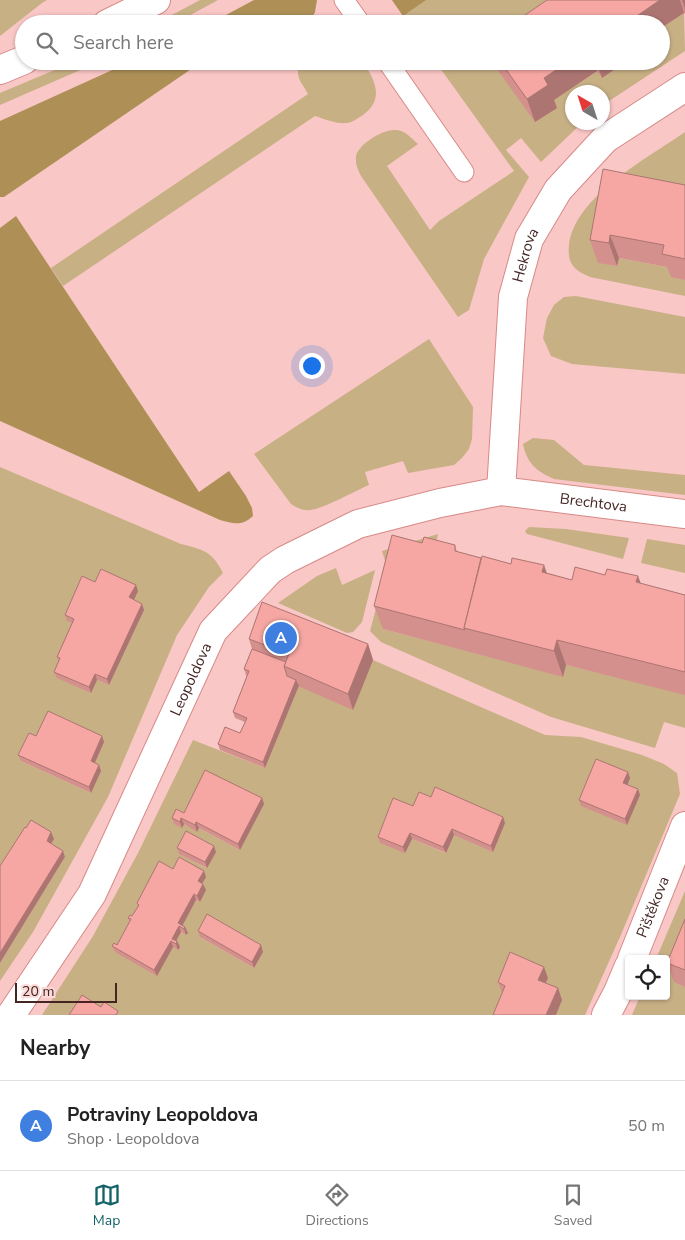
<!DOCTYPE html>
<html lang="en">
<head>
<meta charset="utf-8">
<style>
	:root { --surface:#fff; --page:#f6f6f6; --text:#222; --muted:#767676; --line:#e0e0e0; --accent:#126268 }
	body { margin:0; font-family:"Nunito Sans",sans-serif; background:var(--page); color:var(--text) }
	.controls { position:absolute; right:15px; bottom:15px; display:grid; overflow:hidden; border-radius:5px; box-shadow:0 1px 4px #0004 }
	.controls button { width:45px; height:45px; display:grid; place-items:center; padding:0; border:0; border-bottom:1px solid var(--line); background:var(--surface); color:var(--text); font:25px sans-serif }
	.compass { position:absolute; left:565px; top:85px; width:45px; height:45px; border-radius:50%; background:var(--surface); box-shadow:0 1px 4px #0004; rotate:321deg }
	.scale { position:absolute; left:15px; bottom:12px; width:102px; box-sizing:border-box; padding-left:5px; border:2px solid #442524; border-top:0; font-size:14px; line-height:18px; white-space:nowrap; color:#442524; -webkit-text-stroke:4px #fbd9d7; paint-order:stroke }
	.you { position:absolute; left:311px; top:365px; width:18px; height:18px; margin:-12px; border:4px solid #fff; border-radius:50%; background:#1a73e8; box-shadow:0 0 0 8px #1a73e833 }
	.badge { display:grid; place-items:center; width:32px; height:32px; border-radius:50%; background:var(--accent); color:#fff; font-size:16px; font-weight:700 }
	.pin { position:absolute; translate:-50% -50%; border:2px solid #fff; box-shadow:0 1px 5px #0006 }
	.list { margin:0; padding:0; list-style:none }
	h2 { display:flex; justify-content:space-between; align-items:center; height:65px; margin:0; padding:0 20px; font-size:21px }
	h2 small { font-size:16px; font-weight:400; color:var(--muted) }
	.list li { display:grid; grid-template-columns:32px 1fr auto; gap:15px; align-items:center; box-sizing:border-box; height:90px; padding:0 20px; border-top:1px solid var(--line) }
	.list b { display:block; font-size:19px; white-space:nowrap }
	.list p { margin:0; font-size:16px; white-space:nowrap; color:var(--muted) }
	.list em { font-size:16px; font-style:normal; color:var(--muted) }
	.icon { flex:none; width:28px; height:28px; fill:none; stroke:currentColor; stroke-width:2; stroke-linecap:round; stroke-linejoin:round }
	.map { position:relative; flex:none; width:685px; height:1015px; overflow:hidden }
	.search { position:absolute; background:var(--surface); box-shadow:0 1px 4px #0004; left:15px; right:15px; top:15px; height:55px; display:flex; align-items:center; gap:12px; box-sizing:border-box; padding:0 18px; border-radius:28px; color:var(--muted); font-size:19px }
	.sheet { height:155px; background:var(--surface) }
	nav { display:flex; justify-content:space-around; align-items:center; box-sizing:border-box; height:70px; border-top:1px solid var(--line); background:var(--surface); font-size:14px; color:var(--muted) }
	nav a { display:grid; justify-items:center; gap:2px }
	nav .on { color:var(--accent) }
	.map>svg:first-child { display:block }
	.green { fill:#c8b085; fill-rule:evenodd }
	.forest { fill:#ae9057 }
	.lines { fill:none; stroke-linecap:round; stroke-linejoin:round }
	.service-casing { stroke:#d78a87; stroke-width:21 }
	.minor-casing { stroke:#d78a87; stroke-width:30 }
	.secondary-casing { stroke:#d78a87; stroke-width:30 }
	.service { stroke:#fff; stroke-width:19 }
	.minor { stroke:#fff; stroke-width:28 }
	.secondary { stroke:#fff; stroke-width:28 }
	.wall { fill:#d4908c }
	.shaded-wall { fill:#ac7572 }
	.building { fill:#f6a7a3; stroke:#ac7572 }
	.labels { text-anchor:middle; stroke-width:4; stroke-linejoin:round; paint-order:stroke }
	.street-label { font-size:15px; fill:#442524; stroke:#fbd9d7 }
</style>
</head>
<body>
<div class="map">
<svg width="685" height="1015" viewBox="0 0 685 1015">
	<rect width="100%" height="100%" fill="#f9c7c5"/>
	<!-- green -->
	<g class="green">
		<polygon points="0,0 47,0 42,3 0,36"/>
		<polygon points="200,0 218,0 174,24 155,24"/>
		<polygon points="392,0 591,0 555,24 409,24"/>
		<path d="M684,13L685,51L603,105L602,92H572V122L582,123L541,162L521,138L506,150L529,177L484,259L469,310L458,317L361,176C358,170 355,164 356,157C357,145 383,129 395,130C405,130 411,138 418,144L387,166L430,230L439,221L514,171L435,61H499L552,101L597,71L602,78L627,61H661V28Z"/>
		<polygon points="76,61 101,61 0,105 0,93"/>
		<path d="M302,61H362C375,79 385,99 363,115C358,118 352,123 346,123C336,124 324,119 315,116L63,286L51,268L308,94C301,81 293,76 302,61Z"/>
		<path d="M685,132V206L598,262L617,266L619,258L673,268L685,280V296L590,277C574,270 567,264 569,245C575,196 648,158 685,132Z"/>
		<polygon points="576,296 685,317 685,374 572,364 551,356 543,338 547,318 554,305 564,297"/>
		<path d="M429,339L473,407L472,439L469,449L462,458L454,465L408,473L403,461L365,472L369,485C355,491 323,509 310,510C303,511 297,508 291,504L254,454Z"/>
		<path d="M533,438L554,440L584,465L685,475V495L554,479C536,471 527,463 523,444Z"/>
		<path d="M0,467L181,544C204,550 212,551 223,573L209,587L177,635L108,797L33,932L0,981V963L65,857L49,847L53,838L0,876ZM144,610L109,685L97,680L76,625L68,621ZM38,742H104L93,767L91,793L21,761Z"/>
		<polygon points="529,527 566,529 629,538 623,559 527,534 525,531"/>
		<polygon points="438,534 431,566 383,629 563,676 566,665 685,694 685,728 664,722 655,748 551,717 381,642 370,631 387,567 382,551"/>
		<polygon points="647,539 685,545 685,573 641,563"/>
		<polygon points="336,568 342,585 375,570 362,622 353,632 347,633 278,603 317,576"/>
		<path d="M373,660L545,735L581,737L642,755L664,764L677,773L680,794L620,937L585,1015H42L93,936L138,853L193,740L265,768L299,686ZM208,776L240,850L199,828L197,831L184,824L182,828ZM437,793L454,835L445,853L412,839ZM216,852L206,868L180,854ZM205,889L200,902L196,900L180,929L187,933L186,935L181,932L174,945L178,950L173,947L116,950ZM200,937L263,952L254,968Z"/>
		<polygon points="685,891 685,1015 632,1015 640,996 666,996 666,959 656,959"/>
	</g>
	<!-- forest -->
	<g class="forest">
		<polygon points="254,0 317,0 315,12 309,24 209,24"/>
		<polygon points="392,0 426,0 403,16"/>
		<polygon points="132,61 203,61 4,197 0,197 0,121"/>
		<path d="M16,216L199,492L229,471L246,496L252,508L253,516C242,526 234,524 220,520L0,421V228Z"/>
	</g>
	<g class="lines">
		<!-- service casing -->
		<g class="service-casing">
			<g id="service">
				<polyline points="344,0 361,24"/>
				<polyline points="387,61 464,172"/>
			</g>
		</g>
		<!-- minor casing -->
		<g class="minor-casing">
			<g id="minor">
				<path id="s1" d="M501,491L513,297L529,239L558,190L605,139L685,87"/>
				<path id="s2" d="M632,959L685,826"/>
				<path id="s3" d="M11,1015L92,894L213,631L270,570L285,560L358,524L440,503L501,491L685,514"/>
				<polyline points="606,1015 618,992 629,966"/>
			</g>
		</g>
		<!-- secondary casing -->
		<g class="secondary-casing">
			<g id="secondary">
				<polyline points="107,24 156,0"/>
				<polyline points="0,70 24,60"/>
			</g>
		</g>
		<!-- service -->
		<use href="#service" class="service"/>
		<!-- minor -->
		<use href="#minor" class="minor"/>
		<!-- secondary -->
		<use href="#secondary" class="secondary"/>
	</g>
	<!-- wall -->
	<g class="wall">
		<polygon points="547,0 685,0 685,14 684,13 661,28 661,24"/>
		<polygon points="493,61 627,61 602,78 597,71 554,100 557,108 535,122 494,65"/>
		<polygon points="685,185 685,280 671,277 667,267 619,258 617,266 598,263 590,240"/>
		<polygon points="422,543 455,545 457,552 481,558 547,573 572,580 641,584 685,595 685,695 566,665 563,677 383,629 374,606"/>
		<polygon points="95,582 136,585 138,591 134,600 142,604 144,610 109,685 97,680 91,693 57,678 54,672 59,662 57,657 72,623 67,621 65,615"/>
		<polygon points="249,639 368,644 373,660 353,710 298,686 265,768 220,750 218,744 240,733 245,722 235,718 233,712 247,676 246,675 244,669 252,649"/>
		<polygon points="36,736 104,742 95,763 99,765 101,771 91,793 21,761 18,755"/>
		<polygon points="628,772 630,778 627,784 640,795 627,825 581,806 579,800"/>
		<polygon points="431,797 503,817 505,823 493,852 454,835 446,853 412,839 405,853 380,843 378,837 413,806"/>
		<polygon points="262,798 264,804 240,850 199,828 197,832 184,824 182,828 174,824 172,818 184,813"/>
		<polygon points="177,848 216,852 207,868 179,854"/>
		<polygon points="173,869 204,871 206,877 202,883 203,884 206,890 200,902 196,900 183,925 185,927 188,933 186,935 181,932 176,941 177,941 180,947 178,950 173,947 157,976 115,952 112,946 117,945 130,922 128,918 132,916 138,907 137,903"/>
		<polygon points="685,919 685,987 674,982 667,963"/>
		<polygon points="198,931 263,952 254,968 200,937"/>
		<polygon points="548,978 546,983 558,988 562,1000 502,993 498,982"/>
	</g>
	<!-- shaded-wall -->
	<g class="shaded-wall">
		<polygon points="660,0 680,0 684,13 661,28 661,24 632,24 631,20"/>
		<polygon points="682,0 685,0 685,9"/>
		<polygon points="569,61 593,61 597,71 554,100 557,108 535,122 527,99 544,78"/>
		<polygon points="596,61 627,61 602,78"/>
		<polygon points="610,235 619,258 617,266 609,243"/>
		<polygon points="544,565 553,590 542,572"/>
		<polygon points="638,576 648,602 636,582"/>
		<polygon points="136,585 138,591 132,604 129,597"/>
		<polygon points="142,604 144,610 109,685 107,679"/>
		<polygon points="557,640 566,665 563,677 554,651"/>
		<polygon points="368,644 373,660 353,710 348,694"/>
		<polygon points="95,674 97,680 91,693 89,687"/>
		<polygon points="296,680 299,686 265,768 263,762"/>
		<polygon points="102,736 104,742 93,767 91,761"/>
		<polygon points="99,765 101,771 91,793 89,787"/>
		<polygon points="628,772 630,778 626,789 623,783"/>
		<polygon points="638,789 640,795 627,825 625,819"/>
		<polygon points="262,798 264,804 240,850 238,844"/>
		<polygon points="503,817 505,823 493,852 491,846"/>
		<polygon points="181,818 184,824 182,828 180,822"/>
		<polygon points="196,822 199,828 197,832 195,825"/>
		<polygon points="452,829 454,835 446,853 443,847"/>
		<polygon points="51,832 54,839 49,847 47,841"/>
		<polygon points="410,833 412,839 405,853 403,847"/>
		<polygon points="214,846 216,852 207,868 205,862"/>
		<polygon points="63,851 65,857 0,963 0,953"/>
		<polygon points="204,871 206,877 200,887 198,881"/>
		<polygon points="203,884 206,890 200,902 197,896"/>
		<polygon points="194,894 196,900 181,928 178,923"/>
		<polygon points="179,926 181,932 175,943 172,939"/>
		<polygon points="185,927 188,933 186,935 184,929"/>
		<polygon points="171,941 173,947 157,976 154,970"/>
		<polygon points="177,941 180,947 178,950 176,944"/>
		<polygon points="261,945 263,952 254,968 252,962"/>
		<polygon points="544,967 548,978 542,991 538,980"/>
		<polygon points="558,988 562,1000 556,1015 546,1015"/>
	</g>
	<!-- building -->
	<g class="building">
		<polygon points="547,0 660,0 631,20 633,24 512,24"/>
		<polygon points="500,61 569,61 544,78 548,85 527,99"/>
		<polygon points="603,169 685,185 685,259 662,254 664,245 610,235 609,243 590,240"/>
		<polygon points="392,535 422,543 424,537 455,545 455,551 481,558 464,628 465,630 374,606"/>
		<polygon points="482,556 511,564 512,558 544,565 542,572 572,580 575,567 605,575 607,569 638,576 636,582 685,595 685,672 557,640 554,651 464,628"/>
		<polygon points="101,569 136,585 129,597 142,604 107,679 95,674 89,687 54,672 60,658 57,657 74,619 65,615 82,576 95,582"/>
		<polygon points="262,602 368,644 348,694 284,666 289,654 249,639"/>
		<polygon points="252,649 286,662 284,666 287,676 296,680 263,762 218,744 225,727 240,733 247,718 233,712 249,671 244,669"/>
		<polygon points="48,711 102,736 91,761 99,765 89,787 18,755 29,733 36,736"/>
		<polygon points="596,759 628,772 623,783 638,789 625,819 579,800"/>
		<polygon points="205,770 262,798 238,844 196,822 195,825 181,818 180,822 172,818 176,809 184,813"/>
		<polygon points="435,787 503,817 491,846 452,829 443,847 410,833 403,847 378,837 393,798 413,806 419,792 431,797"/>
		<polygon points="31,820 51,832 47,841 63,851 0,953 0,866 25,827 26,828"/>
		<polygon points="186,831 214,846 205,862 177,848"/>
		<polygon points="179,857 204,871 198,881 203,884 197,896 194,894 178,923 185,927 184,929 179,926 172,939 177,941 176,944 171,941 154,970 112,946 114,943 117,945 131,919 128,918 130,915 132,916 139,905 137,903 159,861 173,869"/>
		<polygon points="207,914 261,945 252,962 198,931"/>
		<polygon points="685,919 685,970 667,963"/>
		<polygon points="510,952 544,967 538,980 558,988 546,1015 493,1015 505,986 498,982"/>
		<polygon points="82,995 101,1007 104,1002 118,1011 116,1015 69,1015"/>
	</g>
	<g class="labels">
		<!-- street labels -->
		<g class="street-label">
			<text dy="5" stroke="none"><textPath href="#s1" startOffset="238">Hekrova</textPath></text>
			<text dy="5" stroke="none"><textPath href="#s3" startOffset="858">Brechtova</textPath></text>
			<text dy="5" stroke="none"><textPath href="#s3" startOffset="382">Leopoldova</textPath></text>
			<text dy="5" stroke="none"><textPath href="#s2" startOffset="56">Pištěkova</textPath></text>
		</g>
	</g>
</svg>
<div class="controls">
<button><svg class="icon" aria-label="locate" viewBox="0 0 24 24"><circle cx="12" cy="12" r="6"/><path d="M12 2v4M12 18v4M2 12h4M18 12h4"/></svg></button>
</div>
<svg class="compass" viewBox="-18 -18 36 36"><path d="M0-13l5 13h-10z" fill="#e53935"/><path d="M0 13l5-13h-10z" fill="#767676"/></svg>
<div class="scale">20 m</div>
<div class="you"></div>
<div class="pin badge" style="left:281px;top:638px;background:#3f7fe0">A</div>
<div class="search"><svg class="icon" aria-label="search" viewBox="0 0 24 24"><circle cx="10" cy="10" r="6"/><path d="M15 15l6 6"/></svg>Search here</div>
</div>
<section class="sheet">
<h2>Nearby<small></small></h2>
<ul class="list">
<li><span class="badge" style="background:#3f7fe0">A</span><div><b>Potraviny Leopoldova</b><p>Shop · Leopoldova</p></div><em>50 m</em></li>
</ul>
</section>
<nav>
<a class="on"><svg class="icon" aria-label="map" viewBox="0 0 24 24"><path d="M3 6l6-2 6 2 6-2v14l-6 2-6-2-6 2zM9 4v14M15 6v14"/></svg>Map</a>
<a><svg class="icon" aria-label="directions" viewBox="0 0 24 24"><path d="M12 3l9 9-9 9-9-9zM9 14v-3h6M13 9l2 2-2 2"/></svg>Directions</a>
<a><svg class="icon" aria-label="saved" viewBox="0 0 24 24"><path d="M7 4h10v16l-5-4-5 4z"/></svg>Saved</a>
</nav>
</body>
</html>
